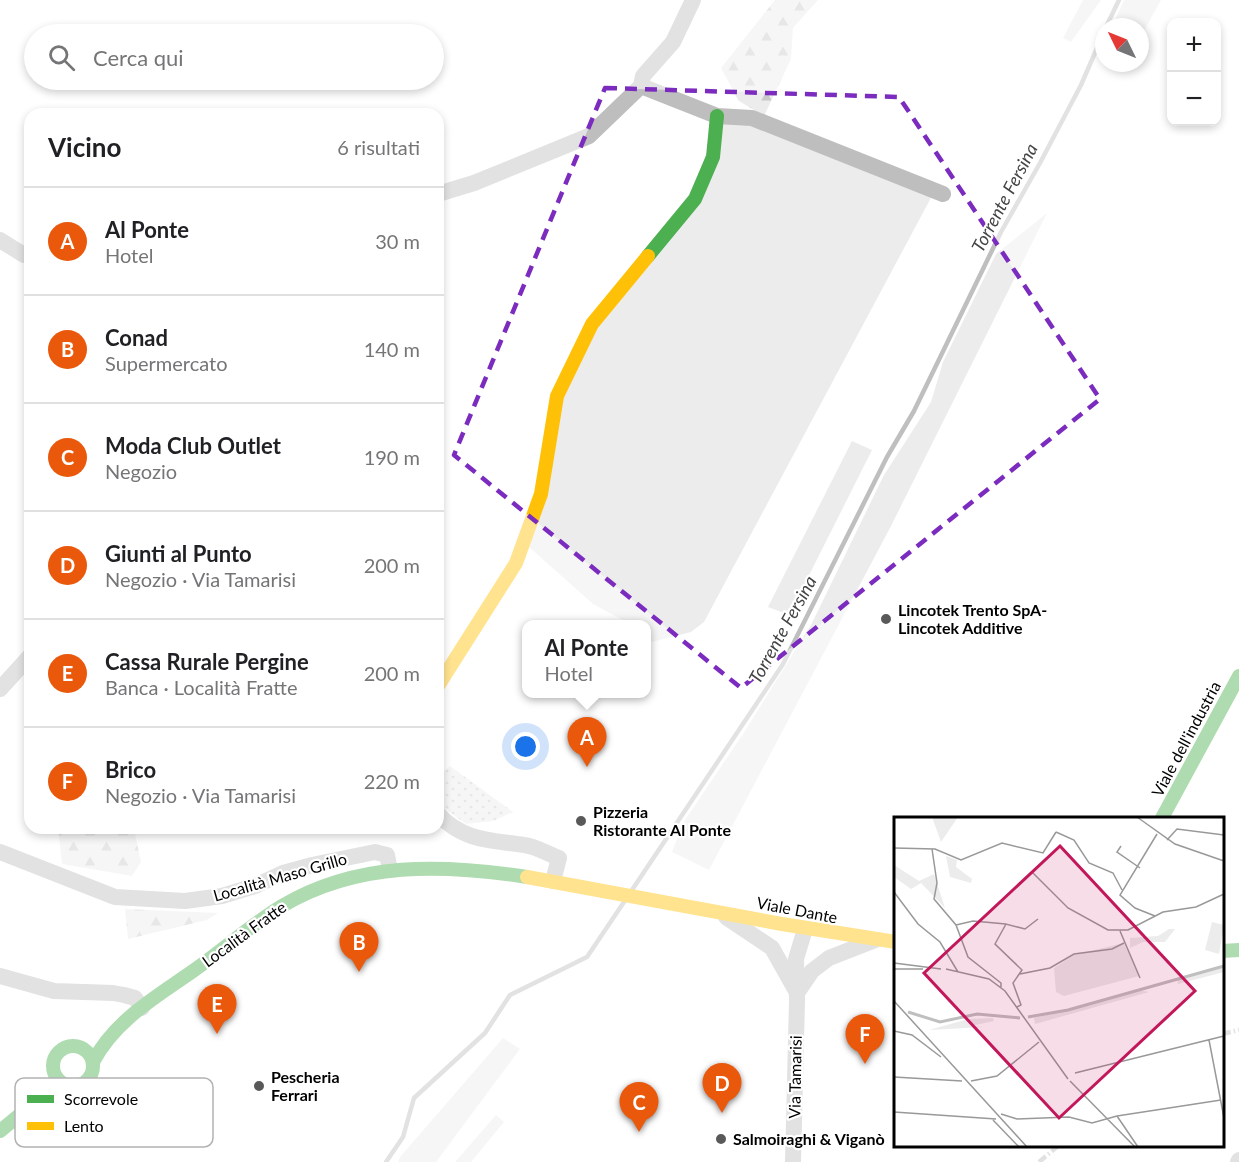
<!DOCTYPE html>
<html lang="it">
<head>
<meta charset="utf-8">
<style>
	:root { --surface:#fff; --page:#f2f2f2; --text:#202124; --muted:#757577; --line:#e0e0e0; --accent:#ea580c }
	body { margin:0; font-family:Lato,sans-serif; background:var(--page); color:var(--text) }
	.controls { position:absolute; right:18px; top:18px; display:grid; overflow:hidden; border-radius:12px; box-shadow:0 3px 9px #0003 }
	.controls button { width:54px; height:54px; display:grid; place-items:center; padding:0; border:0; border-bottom:2px solid var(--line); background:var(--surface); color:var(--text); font:30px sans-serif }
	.compass { position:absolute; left:1095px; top:18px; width:54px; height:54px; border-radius:50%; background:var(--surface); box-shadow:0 3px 9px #0003; rotate:313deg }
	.you { position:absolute; left:526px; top:747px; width:21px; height:21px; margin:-15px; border:4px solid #fff; border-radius:50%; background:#1a73e8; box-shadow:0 0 0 9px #1a73e833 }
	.badge { display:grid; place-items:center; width:39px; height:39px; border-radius:50%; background:var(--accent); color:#fff; font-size:20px; font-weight:700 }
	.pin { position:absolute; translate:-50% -50px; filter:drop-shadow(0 2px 3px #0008) }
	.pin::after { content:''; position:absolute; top:32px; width:21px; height:18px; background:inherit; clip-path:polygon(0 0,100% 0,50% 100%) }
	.popup { position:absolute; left:522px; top:620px; width:129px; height:78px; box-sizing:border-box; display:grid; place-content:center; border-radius:12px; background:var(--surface); filter:drop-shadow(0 2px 4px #0005); font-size:20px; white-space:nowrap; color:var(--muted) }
	.popup b { font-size:22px; color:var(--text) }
	.popup::after { content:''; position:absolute; left:50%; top:100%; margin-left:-12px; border:12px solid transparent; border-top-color:var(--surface) }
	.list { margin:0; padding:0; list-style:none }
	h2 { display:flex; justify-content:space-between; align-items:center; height:78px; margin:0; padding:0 24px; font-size:26px }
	h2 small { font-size:20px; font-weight:400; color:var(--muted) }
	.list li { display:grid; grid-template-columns:39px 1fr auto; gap:18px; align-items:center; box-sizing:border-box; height:108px; padding:0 24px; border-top:2px solid var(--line) }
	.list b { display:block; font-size:22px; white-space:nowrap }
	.list p { margin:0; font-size:20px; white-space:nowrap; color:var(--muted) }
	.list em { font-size:20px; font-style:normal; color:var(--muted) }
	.icon { flex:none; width:33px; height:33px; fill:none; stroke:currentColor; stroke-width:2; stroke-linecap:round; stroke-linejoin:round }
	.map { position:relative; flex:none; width:1239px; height:1162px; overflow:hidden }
	.search { position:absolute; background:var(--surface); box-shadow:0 3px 9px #0003; left:24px; top:24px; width:420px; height:66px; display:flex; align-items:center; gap:15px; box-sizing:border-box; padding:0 21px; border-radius:33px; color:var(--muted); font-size:22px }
	.panel { position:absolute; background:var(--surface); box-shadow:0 3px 9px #0003; left:24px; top:108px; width:420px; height:726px; border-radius:18px }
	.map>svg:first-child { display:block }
	.grass { fill:#ececec }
	.forest { fill:url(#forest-firs) }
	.park { fill:url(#park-dots) }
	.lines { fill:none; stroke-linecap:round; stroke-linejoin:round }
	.stream { stroke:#bfbfbf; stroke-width:4.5 }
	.street { stroke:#bebebe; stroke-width:16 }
	.fast { stroke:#4caf50; stroke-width:14 }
	.slow { stroke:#ffc107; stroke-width:14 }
	.rail { stroke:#bebebe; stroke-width:4.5; stroke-dasharray:9 3 1.5 3; stroke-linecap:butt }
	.marked { fill:none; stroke:#7b2cbf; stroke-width:4.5; stroke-dasharray:12 8; stroke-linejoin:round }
	.poi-dot { fill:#595959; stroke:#fff; stroke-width:2 }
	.labels { text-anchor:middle; stroke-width:4.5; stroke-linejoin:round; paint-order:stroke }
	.poi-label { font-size:16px; font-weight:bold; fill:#000; stroke:#fff; text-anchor:start }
	.street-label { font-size:16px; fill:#000; stroke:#fff }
	.water-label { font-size:18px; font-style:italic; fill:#444; stroke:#fff }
	.inset-river { fill:none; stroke:#bfbfbf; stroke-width:3 }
	.inset-road { fill:none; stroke:#999; stroke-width:1.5 }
	.view { fill:#c2185b; fill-opacity:0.15; stroke:#c2185b; stroke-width:3 }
	.inset-edge { fill:none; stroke:#000; stroke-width:3 }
	.key { fill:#fff; stroke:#b2b2b2; stroke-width:1.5 }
	.key-label { font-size:16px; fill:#000 }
</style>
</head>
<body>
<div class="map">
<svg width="1239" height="1162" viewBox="0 0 1239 1162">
	<defs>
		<pattern id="forest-firs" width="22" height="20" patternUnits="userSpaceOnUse" patternTransform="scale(1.5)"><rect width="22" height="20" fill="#ececec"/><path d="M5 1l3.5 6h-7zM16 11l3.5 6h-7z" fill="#c9c9c9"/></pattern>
		<pattern id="park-dots" width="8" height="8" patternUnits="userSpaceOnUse" patternTransform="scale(1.5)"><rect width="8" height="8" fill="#ececec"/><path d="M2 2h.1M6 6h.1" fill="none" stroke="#c9c9c9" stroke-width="1.8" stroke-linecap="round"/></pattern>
	</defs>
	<rect width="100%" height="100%" fill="#fff"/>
	<!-- grass -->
	<g class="grass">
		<polygon points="1083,0 1101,0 1071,42 1063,38"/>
		<polygon points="1124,0 1161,0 1140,38 1140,27 1112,27"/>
		<polygon points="719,119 752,120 933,194 704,622 691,632 652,642 647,638 647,624 630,624 593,604 529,547 560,398 595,326 682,219"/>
		<polygon points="1047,213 891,526 709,870 672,852 683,823 745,731 812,623 884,475 931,402 943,362 996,254"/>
		<polygon points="852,441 872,450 789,615 768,607"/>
		<polygon points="503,1038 520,1049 436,1162 398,1162 400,1157"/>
		<polygon points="496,1115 504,1122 471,1162 455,1162"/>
	</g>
	<!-- forest -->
	<g class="forest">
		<polygon points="775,0 818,0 793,28 791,59 764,116 739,101 721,68"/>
		<polygon points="58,828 134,829 141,862 132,876 62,864"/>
		<polygon points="125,909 218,913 207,920 128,939"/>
	</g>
	<!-- park -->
	<polygon class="park" points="450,766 513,812 493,821 466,824 440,805 438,800 438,777"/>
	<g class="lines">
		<!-- stream -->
		<g class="stream">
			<polyline points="1106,27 1119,0"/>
			<polyline points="632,890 783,664 887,457 914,411 1001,232 1040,163 1081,85 1104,32"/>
			<polyline points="386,1162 403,1137 414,1098 485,1033 510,995 587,957 624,902"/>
		</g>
		<!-- street -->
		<g class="street">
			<polyline points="641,86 717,116 752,118 943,194"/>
			<polyline points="438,194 474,183 589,136 641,86 643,76 673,42 693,0"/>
			<polyline points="0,240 24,255 30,255"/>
			<polyline points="0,689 30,656"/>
			<path d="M438,814C463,841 490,840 524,845C535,846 548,854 559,858L553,881"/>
			<polyline points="0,852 115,897 185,901 222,896 255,886 283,873 312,865 375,852 387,855 390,870"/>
			<polyline points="726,917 772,948 795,989"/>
			<polyline points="0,976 54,991 113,993 124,995 135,998 142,1008"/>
			<polyline points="797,993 812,971 829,958 875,940"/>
			<polyline points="793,1162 797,1001 796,959 805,929"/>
			<polyline points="1238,1162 1239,1160"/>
		</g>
		<!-- fast -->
		<g class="fast">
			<polyline points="648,256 695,199 713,157 717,116"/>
			<polyline points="1162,818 1239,676"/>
			<polyline points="1222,951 1239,950"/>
			<circle cx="73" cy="1066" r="20"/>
			<path d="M93,1062C115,1020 156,997 193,971C223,950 251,925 282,906C358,861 443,864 527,877"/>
			<polyline points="0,1131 40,1098 68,1086"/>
		</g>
		<!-- slow -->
		<g class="slow">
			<polyline points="438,686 516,563 541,494 557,396 592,324 648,256"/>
			<polyline points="527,877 782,924 896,942"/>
		</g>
		<!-- rail -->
		<g class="rail">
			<polyline points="1222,1034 1239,1030"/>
			<polyline points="1039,1162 1058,1146"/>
		</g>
	</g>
	<!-- marked area -->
	<path d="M0 0H1239V1162H0ZM605,88L899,97L1100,399L741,688L454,455Z" fill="#fff" fill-opacity=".55" fill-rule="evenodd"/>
	<path class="marked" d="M605,88L899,97L1100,399L741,688L454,455Z"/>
	<!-- markers -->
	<g class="poi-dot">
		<circle cx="886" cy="619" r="6"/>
		<circle cx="581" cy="821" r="6"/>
		<circle cx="259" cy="1086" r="6"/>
		<circle cx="721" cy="1139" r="6"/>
	</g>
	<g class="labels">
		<!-- poi labels -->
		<g class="poi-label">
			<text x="898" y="616">Lincotek Trento SpA-<tspan x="898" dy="18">Lincotek Additive</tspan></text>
			<text x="593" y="818">Pizzeria<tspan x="593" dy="18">Ristorante Al Ponte</tspan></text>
			<text x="271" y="1083">Pescheria<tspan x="271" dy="18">Ferrari</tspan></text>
			<text x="733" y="1145">Salmoiraghi &amp; Viganò</text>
		</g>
		<!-- street labels -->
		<g class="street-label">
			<text transform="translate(1186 739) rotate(-62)" y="6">Viale dell'industria</text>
			<text transform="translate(280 877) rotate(-16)" y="6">Località Maso Grillo</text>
			<text transform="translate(797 910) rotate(11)" y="6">Viale Dante</text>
			<text transform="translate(244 934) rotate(-36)" y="6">Località Fratte</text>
			<text transform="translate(795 1077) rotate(-89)" y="6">Via Tamarisi</text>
		</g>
		<!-- water labels -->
		<g class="water-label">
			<text transform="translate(1005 198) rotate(-62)" y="6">Torrente Fersina</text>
			<text transform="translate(783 630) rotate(-61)" y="6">Torrente Fersina</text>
		</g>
	</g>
	<!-- overview -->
	<g transform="translate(894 817)">
		<rect width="330" height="330" fill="#fff"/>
		<path d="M318,105L330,108L325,137L311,133ZM230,126L245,159L170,179L162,175L160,151L180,138ZM330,150V155L284,167L283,162ZM245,173L255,175L141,207L140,201ZM99,201L100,204L77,209L90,210L35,213L74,202Z" fill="#ececec"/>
		<path d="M38,0H64L47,25ZM52,39L63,43L62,50L78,62L77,66L56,60ZM0,48L25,64L40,57L51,91L27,66L17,72L0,60ZM275,112H281L271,125H249L236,131V121L264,119Z" fill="#ececec"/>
		<path class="inset-river" d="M14,195L46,205L83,197L126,201M134,200L174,193L330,149"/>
		<path class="inset-road" d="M243,0L281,27L330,44M162,15L180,23L195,46L219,56L228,73M273,23L283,12L330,18M227,29L223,35L246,51M0,31L41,32L67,43L108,26L149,36L162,15M38,32L43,66L40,82L62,108L74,140L107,166V170M138,55L174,91L214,113H234L269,95L302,90L330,77M0,75L24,107L46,125L64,155M261,99L241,91L226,78L263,17M62,108L79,104L112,107M226,114L246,161M0,146L47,152M0,152H29M52,152L95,162L111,174L174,262M126,157L156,151L180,137L218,132L230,126M0,184L133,330M123,190L127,188L119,166L128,153L101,127L112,107L131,112L144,102M0,214L18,218L47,240M315,223L330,301M181,256L330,219M0,260L68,264M77,264L103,259L145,225M176,264L241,330M0,295L102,302M107,297L123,302L175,300L198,306L223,299M223,299L327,283M223,299L244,330M99,303L125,330"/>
		<path class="view" d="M166,29L301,174L165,301L30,156Z"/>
		<rect width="330" height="330" class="inset-edge"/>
	</g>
	<!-- legend -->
	<rect x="15" y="1078" width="198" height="69" rx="9" class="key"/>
	<rect x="27" y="1095" width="27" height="8" fill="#4caf50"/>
	<rect x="27" y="1122" width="27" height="8" fill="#ffc107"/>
	<g class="key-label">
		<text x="64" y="1105">Scorrevole</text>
		<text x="64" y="1132">Lento</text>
	</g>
</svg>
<div class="controls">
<button>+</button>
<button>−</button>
</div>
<svg class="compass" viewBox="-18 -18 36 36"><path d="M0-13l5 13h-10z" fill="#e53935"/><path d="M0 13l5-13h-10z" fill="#757577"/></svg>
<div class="you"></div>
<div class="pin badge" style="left:587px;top:767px">A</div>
<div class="popup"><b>Al Ponte</b>Hotel</div>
<div class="pin badge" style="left:359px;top:972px">B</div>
<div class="pin badge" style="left:639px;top:1132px">C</div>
<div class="pin badge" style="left:722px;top:1113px">D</div>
<div class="pin badge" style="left:217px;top:1034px">E</div>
<div class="pin badge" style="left:865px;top:1064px">F</div>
<div class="search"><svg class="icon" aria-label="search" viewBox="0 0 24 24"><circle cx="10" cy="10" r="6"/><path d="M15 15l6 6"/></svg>Cerca qui</div>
<section class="panel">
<h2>Vicino<small>6 risultati</small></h2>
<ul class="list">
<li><span class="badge">A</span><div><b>Al Ponte</b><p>Hotel</p></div><em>30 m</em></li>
<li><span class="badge">B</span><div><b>Conad</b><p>Supermercato</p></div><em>140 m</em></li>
<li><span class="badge">C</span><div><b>Moda Club Outlet</b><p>Negozio</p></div><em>190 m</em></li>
<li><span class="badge">D</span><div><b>Giunti al Punto</b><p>Negozio · Via Tamarisi</p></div><em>200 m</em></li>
<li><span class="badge">E</span><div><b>Cassa Rurale Pergine</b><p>Banca · Località Fratte</p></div><em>200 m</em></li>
<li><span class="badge">F</span><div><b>Brico</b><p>Negozio · Via Tamarisi</p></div><em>220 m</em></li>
</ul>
</section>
</div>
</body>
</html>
